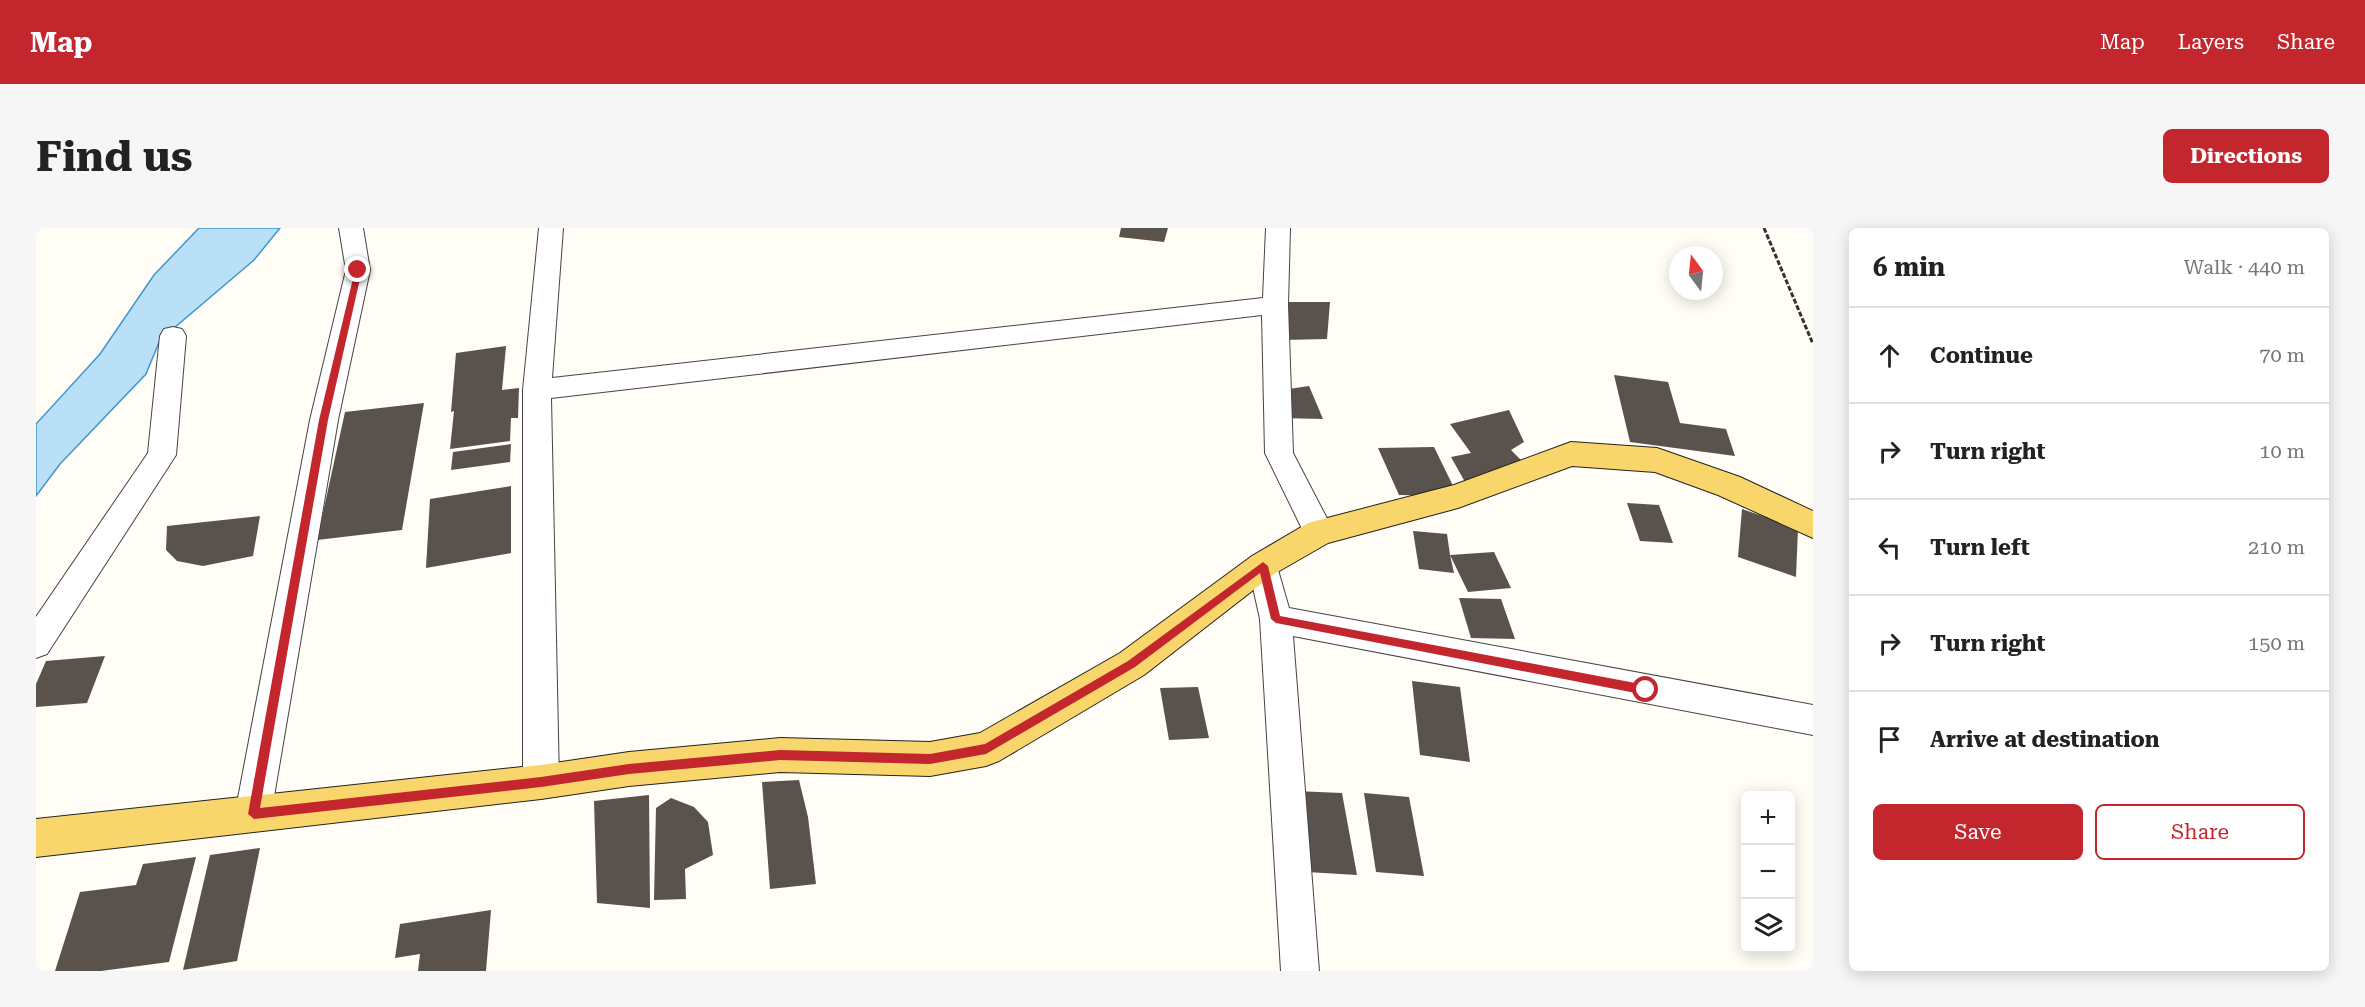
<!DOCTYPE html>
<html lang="en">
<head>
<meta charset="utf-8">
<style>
	:root { --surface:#fff; --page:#f6f6f6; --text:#222; --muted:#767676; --line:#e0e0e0; --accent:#c4262e }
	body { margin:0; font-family:"Roboto Serif",serif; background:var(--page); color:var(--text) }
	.controls { position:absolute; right:18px; bottom:18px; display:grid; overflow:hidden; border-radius:9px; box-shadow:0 3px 15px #0003 }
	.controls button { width:54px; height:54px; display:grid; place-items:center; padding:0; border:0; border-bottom:2px solid var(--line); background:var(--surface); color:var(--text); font:30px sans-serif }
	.compass { position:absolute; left:1633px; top:18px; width:54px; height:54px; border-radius:50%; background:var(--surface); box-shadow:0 3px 15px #0003; rotate:345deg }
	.stop { position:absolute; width:18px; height:18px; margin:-14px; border:4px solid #c4262e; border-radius:50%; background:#fff }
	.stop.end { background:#c4262e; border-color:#fff; box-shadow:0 2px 6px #0008 }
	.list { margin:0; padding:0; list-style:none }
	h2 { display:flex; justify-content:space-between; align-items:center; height:78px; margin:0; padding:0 24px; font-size:26px }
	h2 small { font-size:20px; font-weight:400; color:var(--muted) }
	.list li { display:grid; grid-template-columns:39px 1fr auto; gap:18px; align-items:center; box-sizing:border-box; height:96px; padding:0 24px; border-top:2px solid var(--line) }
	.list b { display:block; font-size:22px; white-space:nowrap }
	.list em { font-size:20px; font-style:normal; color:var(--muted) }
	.actions { display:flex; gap:12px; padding:18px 24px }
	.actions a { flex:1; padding:14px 0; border:2px solid var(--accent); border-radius:9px; text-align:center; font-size:21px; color:var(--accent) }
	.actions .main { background:var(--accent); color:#fff }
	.icon { flex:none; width:33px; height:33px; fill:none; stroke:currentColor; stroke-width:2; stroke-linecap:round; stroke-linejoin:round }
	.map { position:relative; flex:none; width:1777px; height:743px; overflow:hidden; border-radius:9px }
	header { display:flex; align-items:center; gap:36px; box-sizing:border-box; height:84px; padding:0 30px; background:var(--accent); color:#fff }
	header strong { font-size:28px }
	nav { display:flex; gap:33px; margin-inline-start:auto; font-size:21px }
	.intro { display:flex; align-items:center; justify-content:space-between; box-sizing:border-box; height:144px; padding:0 36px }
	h1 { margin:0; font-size:42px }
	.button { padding:15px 27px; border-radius:9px; background:var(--accent); color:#fff; font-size:21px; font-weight:700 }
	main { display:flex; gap:36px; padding:0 36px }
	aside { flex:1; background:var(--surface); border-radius:9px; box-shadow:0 3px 15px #0003 }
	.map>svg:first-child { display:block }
	.water { fill:#b9e0f7; stroke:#3f96cf; stroke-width:1.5 }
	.building { fill:#5a524d }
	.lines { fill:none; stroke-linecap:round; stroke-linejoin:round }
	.minor-casing { stroke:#444; stroke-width:2 }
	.major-casing { stroke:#222; stroke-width:2 }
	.path { stroke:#333; stroke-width:3; stroke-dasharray:5 2; stroke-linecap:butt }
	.minor { fill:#fff; fill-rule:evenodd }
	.major { fill:#f9d66b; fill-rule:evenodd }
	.route { fill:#c4262e }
</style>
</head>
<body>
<header>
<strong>Map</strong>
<nav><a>Map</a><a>Layers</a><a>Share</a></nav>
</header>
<div class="intro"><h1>Find us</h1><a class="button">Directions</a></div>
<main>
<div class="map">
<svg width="1777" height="743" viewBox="0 0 1777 743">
	<rect width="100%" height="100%" fill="#fffdf5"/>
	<!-- water -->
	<polygon class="water" points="163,0 244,0 218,32 124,112 110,146 24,236 0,268 0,196 64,126 118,47"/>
	<!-- building -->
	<g class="building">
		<polygon points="1085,0 1132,0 1128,14 1083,9"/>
		<polygon points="1244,74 1294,74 1291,111 1247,112"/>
		<polygon points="470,118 466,162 483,160 482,190 475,190 474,213 414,221 418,183 415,184 420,125"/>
		<polygon points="1578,147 1632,154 1644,195 1690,201 1699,228 1594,214"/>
		<polygon points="1273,158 1287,191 1244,190 1246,162"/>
		<polygon points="388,175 366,302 281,312 309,184"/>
		<polygon points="1473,182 1488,214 1475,222 1494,241 1434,263 1415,229 1435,225 1414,196"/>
		<polygon points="475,216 474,234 415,242 417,224"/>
		<polygon points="1398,219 1422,268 1363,267 1342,220"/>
		<polygon points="475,258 475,325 390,340 394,271"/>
		<polygon points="1591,275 1623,277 1637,315 1604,313"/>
		<polygon points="1706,281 1762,300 1760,349 1702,329"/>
		<polygon points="224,288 217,328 167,338 141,333 130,322 131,298"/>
		<polygon points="1377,303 1411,306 1414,327 1458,324 1475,360 1432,364 1414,327 1418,345 1383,341"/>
		<polygon points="1423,370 1465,371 1479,411 1435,410"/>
		<polygon points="69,428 51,475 0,479 0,456 10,433"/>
		<polygon points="1376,453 1424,459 1434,534 1384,527"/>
		<polygon points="1162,459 1173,510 1133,512 1124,460"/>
		<polygon points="763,552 772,589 780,656 734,661 726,554"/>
		<polygon points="1259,563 1306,565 1321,647 1271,644"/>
		<polygon points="1328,565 1373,569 1388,648 1340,644"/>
		<polygon points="613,567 614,680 561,675 558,573"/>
		<polygon points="635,570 658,579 672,594 677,627 649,641 650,671 618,672 620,580"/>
		<polygon points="224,620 201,733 147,742 174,627"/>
		<polygon points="160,629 133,734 65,743 19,743 44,664 100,657 107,636"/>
		<polygon points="455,682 450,743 382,743 384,726 359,730 364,696"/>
	</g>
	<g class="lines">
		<!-- minor casing -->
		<g class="minor-casing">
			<g id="minor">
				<polygon points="303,0 327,0 334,42 302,192 235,586 230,598 217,603 204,598 199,586 274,192 310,42"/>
				<polygon points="503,0 527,0 516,150 1227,70 1230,0 1254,0 1252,77 1257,225 1298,304 1294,313 1283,316 1272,313 1229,225 1226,87 515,170 523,554 517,566 505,571 493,566 487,554 487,162"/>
				<polygon points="137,99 146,101 150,108 140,227 11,426 0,430 0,389 112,225 124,108 128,101"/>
				<polygon points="1227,324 1238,328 1253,380 1777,477 1777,507 1257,408 1283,743 1245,743 1224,391 1212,337 1216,328"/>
			</g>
		</g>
		<!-- major casing -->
		<g class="major-casing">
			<polygon id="major" points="1535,214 1621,220 1704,249 1777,283 1777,310 1682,267 1619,244 1536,238 1422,280 1292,315 1238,346 1108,447 963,533 950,538 894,548 744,544 593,558 505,571 0,629 0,591 505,537 593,524 744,510 894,514 944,505 1084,425 1216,328 1272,295 1418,257"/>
		</g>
		<!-- path -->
		<polyline class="path" points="1728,0 1777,116"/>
		<!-- minor -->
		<use href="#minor" class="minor"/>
		<!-- major -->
		<use href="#major" class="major"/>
	</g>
	<!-- route -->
	<polygon class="route" points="322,39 326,42 292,192 224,580 505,549 593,536 744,522 894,526 949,516 1092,433 1227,334 1232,338 1244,388 1610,457 1615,462 1610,467 1240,395 1235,391 1224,345 1099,439 950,526 894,536 744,532 593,546 505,559 218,591 212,586 283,192 319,42"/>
</svg>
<div class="controls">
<button>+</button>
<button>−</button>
<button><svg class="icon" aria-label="layers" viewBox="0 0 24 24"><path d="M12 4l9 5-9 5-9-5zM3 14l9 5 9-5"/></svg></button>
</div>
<svg class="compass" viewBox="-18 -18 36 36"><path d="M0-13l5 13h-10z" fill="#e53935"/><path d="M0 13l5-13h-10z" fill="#767676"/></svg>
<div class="stop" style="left:1610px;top:462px"></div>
<div class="stop end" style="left:322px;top:42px"></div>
</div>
<aside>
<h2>6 min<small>Walk · 440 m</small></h2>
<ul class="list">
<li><svg class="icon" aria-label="ahead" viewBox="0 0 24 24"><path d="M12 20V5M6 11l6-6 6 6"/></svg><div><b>Continue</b></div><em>70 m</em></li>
<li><svg class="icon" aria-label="right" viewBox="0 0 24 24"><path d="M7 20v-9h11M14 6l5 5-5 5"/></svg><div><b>Turn right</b></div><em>10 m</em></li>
<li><svg class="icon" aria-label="left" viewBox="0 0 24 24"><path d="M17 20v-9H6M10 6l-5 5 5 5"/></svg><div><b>Turn left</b></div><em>210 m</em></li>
<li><svg class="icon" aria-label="right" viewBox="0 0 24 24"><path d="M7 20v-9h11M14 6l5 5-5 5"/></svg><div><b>Turn right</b></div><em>150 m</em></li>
<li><svg class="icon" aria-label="arrive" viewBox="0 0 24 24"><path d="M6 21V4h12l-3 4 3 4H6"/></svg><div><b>Arrive at destination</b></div></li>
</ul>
<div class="actions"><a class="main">Save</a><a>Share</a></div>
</aside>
</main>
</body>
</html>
